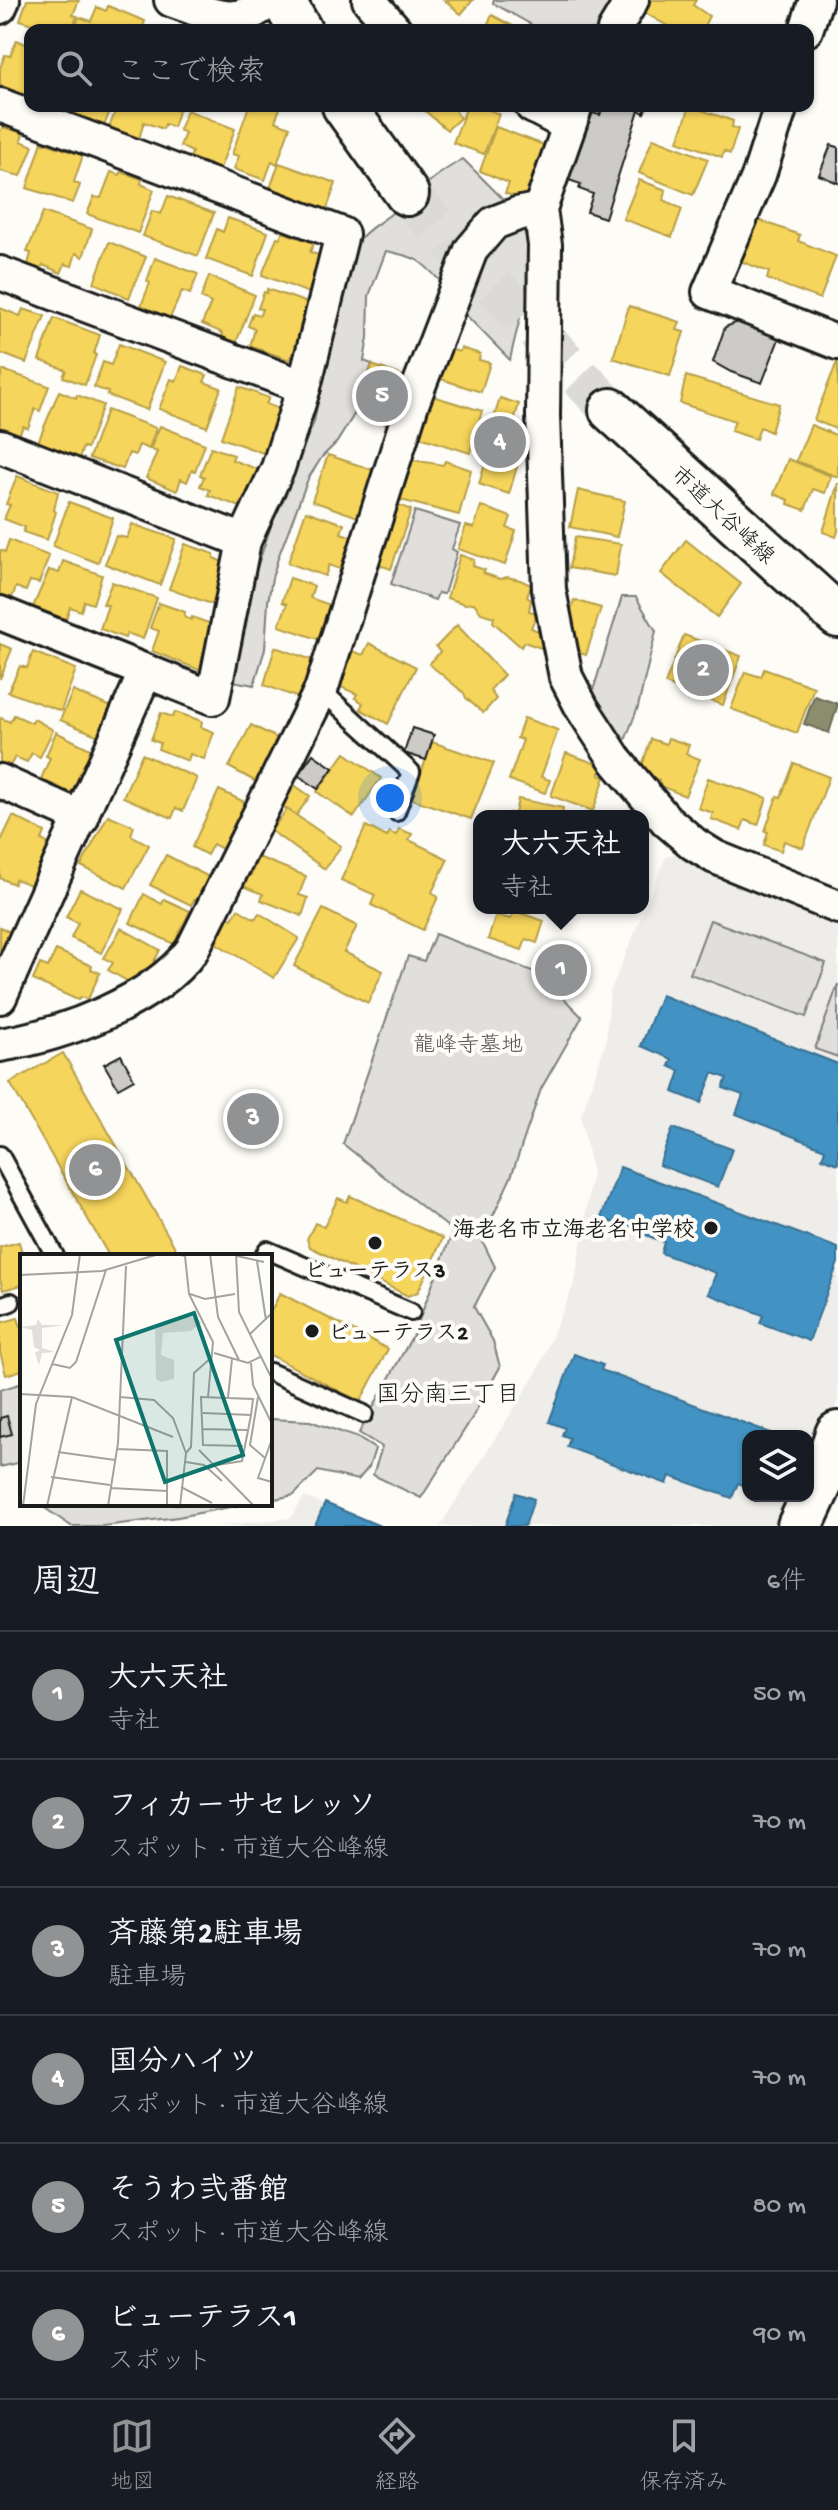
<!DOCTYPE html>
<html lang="ja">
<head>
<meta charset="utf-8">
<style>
	:root { --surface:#171b24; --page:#242831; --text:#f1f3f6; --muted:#9ea1a6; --line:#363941; --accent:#919294 }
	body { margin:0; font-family:"Gochi Hand","Klee One",sans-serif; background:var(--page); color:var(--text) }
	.controls { position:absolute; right:24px; bottom:24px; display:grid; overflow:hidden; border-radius:16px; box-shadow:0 2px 6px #0004 }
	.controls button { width:72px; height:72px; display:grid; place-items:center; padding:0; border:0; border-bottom:2px solid var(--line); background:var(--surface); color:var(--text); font:40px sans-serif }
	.you { position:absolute; left:390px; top:798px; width:28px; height:28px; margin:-20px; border:6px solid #fff; border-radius:50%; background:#1a73e8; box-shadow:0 0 0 12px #1a73e833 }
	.badge { display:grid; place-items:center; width:52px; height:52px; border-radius:50%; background:var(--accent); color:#fff; font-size:26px; font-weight:700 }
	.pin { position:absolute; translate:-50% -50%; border:4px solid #fff; box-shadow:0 2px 8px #0006 }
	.popup { position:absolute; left:473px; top:810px; width:176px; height:104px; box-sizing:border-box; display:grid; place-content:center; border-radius:16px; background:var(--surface); filter:drop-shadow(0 2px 6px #0005); font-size:26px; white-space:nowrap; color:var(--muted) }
	.popup b { font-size:30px; color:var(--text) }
	.popup::after { content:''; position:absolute; left:50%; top:100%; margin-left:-16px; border:16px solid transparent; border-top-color:var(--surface) }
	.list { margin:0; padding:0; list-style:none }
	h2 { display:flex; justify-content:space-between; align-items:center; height:104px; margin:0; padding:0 32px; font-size:34px }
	h2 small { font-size:26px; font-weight:400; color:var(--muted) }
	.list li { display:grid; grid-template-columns:52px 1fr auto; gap:24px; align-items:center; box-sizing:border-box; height:128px; padding:0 32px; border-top:2px solid var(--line) }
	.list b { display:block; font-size:30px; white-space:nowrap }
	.list p { margin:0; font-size:26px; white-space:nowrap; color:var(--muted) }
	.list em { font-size:26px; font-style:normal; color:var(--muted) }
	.icon { flex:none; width:44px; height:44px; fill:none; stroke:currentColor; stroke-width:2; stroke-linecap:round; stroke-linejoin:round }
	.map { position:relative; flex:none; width:838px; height:1526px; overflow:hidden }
	.search { position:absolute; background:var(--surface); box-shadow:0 2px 6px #0004; left:24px; right:24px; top:24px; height:88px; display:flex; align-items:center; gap:20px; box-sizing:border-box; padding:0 28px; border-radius:16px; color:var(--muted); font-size:30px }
	.sheet { height:872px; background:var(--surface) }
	nav { display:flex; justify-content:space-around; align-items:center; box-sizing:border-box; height:112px; border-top:2px solid var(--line); background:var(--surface); font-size:22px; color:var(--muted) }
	nav a { display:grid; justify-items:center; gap:4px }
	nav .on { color:var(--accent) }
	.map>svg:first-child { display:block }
	.built { fill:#eeede9 }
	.green { fill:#e0dfdb; stroke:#7e7e7c; stroke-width:2 }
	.homes { fill:#f6d55c; stroke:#b59e49; stroke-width:2 }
	.schools { fill:#4393c3; stroke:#376f91; stroke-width:2 }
	.industry { fill:#8c8c6e; stroke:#6a6a55; stroke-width:2 }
	.building { fill:#cccbc8; stroke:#1c1c1c; stroke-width:2 }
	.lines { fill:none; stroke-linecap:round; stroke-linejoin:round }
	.tertiary-tunnel { stroke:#dbdad6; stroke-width:42; stroke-dasharray:42 21; stroke-linecap:butt }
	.service-casing { stroke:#1c1c1c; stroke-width:22 }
	.minor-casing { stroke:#1c1c1c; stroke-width:38 }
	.tertiary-casing { stroke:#1c1c1c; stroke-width:48 }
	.secondary-casing { stroke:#1c1c1c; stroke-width:50 }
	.service { stroke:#fdfcf7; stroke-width:16 }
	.minor { stroke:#fdfcf7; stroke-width:32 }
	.tertiary { stroke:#fdfcf7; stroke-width:42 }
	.secondary { stroke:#fdfcf7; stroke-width:44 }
	.poi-dot { fill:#1c1c1c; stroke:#fdfcf7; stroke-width:3 }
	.labels { text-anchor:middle; stroke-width:8; stroke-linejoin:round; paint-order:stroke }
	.street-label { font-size:22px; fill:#1c1c1c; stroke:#fdfcf7 }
	.park-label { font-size:22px; fill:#575655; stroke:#fdfcf7 }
	.poi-label { font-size:22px; font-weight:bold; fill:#1c1c1c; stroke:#fdfcf7; text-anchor:end }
	.neighbourhood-label { font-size:24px; fill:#1c1c1c; stroke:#fdfcf7 }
	.inset-road { fill:none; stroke:#a3a29f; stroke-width:2 }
	.view { fill:#0f766e; fill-opacity:0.15; stroke:#0f766e; stroke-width:4 }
	.inset-edge { fill:none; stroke:#1c1c1c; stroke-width:4 }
</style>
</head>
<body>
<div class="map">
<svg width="838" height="1526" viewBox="0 0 838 1526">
	<rect width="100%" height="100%" fill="#fdfcf7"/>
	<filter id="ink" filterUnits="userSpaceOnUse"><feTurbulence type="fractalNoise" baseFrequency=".0125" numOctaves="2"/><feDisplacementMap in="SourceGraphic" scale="16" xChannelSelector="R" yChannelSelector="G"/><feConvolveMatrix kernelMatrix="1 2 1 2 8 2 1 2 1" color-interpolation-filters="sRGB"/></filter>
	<g filter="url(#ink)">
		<!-- built -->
		<g class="built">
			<polygon points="676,853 838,918 838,1401 808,1479 808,1436 748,1436 748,1496 800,1496 785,1526 440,1526 537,1372 575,1282 592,1174 581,1116 606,1042 610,992 666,857"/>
			<polygon points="304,1497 379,1526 218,1526 291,1518"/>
		</g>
		<!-- green -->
		<g class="green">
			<polygon points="494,0 612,0 614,2 599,30 541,30 493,3"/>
			<path d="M463,159L509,205L445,286C421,261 421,258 386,251L369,296L368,338L364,361L372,364L355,413L337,442L322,457L308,479L279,555L272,578L268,602L265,649L254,685L233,681L250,589L276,510L314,422L333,324L358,241C367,229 380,223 392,213C415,193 436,174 463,159Z"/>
			<path d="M524,230C538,268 518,320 510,360L462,311L489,247L508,235Z"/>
			<polygon points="415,511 460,525 452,549 457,552 444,594 438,593 435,600 391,584"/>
			<polygon points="622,597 636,597 656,631 638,707 621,751 591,697"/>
			<polygon points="710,920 826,963 806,1017 690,974"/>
			<polygon points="435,934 540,974 582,1017 541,1089 511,1177 482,1240 495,1267 474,1307 493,1341 500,1367 472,1418 421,1498 373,1475 382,1447 359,1433 414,1333 453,1231 343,1144 408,956 424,961"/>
			<polygon points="838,984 838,1057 815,1049"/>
			<polygon points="22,1383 22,1462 0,1467 0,1390"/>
			<polygon points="270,1419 310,1421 358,1438 375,1449 369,1467 358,1480 318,1471 294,1495 270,1500"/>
			<polygon points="39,1504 246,1504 178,1517 103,1526 71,1526"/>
		</g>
		<!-- homes -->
		<g class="homes">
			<polygon points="27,0 79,0 73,15 77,16 72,30 49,30 20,20"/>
			<polygon points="444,0 473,0 461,14"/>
			<polygon points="641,0 696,0 693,5 709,16 702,30 675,30 636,8"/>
			<polygon points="108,6 145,21 142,30 74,30 79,17 91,21 97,7 106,11"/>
			<polygon points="492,15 520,30 485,30"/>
			<polygon points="17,40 30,46 30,97 0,85 0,68 5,55 10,56"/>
			<polygon points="60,106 112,106 104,126 59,109"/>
			<polygon points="117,106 180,106 173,127 165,124 163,129 144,122 138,142 108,131"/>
			<polygon points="249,106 281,106 275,121 290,127 277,164 272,161 265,180 234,169 239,156 232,154"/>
			<polygon points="424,106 460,106 455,110 460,118 447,130 424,110 425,108"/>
			<polygon points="467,106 480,106 499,114 484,154 453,143"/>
			<polygon points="690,106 733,121 732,127 738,129 730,154 724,151 722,157 678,141"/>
			<polygon points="187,110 235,129 219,171 190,159 192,152 180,146 185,133 179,130"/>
			<polygon points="3,127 23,133 21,141 33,146 21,176 0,171 0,132"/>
			<polygon points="496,127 552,148 526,201 505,193 509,183 480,171"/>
			<polygon points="653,138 708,159 693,195 639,173"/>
			<polygon points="42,142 83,155 74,182 80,185 73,203 27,188"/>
			<polygon points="279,163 336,183 325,214 268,194"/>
			<polygon points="111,172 120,175 121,172 142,179 141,184 154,190 138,233 87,214 94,197 101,198"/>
			<polygon points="639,180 666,190 664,200 682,209 672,237 623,219"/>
			<polygon points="168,196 214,213 198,256 143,236 152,211 161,214"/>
			<polygon points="43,212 92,229 83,257 76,253 72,266 65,264 61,273 43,265 40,269 28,265 31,253 27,252"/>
			<polygon points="228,218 268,232 253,276 206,259 217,229 223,232"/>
			<polygon points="756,219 800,235 798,241 836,256 820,299 767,279 769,272 740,261"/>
			<polygon points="282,232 314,243 310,252 326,258 314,295 262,275 277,237 280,238"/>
			<polygon points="109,242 146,257 129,298 94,283"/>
			<polygon points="155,258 198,274 190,294 182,291 170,318 141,306 150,283 147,281"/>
			<polygon points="209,276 255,295 236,343 222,337 223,333 202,324 211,303 201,298"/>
			<polygon points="267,289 311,304 298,358 291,356 290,360 250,346 255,329 248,326 253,313 260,315 262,309 258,308 264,292 267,293"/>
			<polygon points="629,306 680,322 677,330 684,332 670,376 613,358"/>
			<polygon points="0,308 20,316 23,309 45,316 26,363 0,353"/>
			<polygon points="54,318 100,335 94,354 96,355 85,385 63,377 66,370 39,360"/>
			<polygon points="119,344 165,362 147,410 107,395 108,392 94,387 103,362 111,365"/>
			<polygon points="461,348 480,354 479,360 490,363 481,392 441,379 450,349 459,352"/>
			<polygon points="837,362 838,362 838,430 814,420"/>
			<polygon points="372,365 409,378 391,426 355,413"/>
			<polygon points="182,366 207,375 204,382 221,388 207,427 159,409 171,379 176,381"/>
			<polygon points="3,370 49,386 40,411 35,409 28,428 23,426 19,435 0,429 0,379"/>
			<polygon points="686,376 779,404 771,432 760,427 756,439 731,431 735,421 680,403"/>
			<polygon points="239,387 269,398 266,404 282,410 266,454 221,438"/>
			<polygon points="59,391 76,398 77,395 103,405 87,448 83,447 79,459 38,442"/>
			<polygon points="429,395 482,411 470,453 417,436"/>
			<polygon points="500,398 519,404 514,421 519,422 515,431 520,433 513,458 519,460 509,494 479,484 488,454 480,451 490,416 494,418"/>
			<polygon points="107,410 156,428 149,449 139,445 135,455 129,453 123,469 89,458"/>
			<polygon points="811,425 838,436 838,477 796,461"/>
			<polygon points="160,426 205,444 195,471 192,470 187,482 181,479 177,491 146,478 157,452 150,449"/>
			<polygon points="211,447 234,455 232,460 260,470 246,509 208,495 210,490 200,486 204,477 200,475"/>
			<polygon points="328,455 379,472 364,519 312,501"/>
			<polygon points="406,459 443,465 445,461 471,470 459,515 397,499"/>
			<polygon points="788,459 831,476 825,493 813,489 805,510 788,504 789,500 774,494"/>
			<polygon points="17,476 58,492 54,510 56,512 47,540 23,532 25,527 4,519 10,505 6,504"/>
			<polygon points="838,483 838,531 836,537 823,532"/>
			<polygon points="578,490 625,501 617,537 570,527"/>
			<polygon points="389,501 411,510 391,569 368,561"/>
			<polygon points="69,502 113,518 98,563 53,546"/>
			<polygon points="481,506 511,517 507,528 516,531 505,565 458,549 466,526 474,528"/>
			<polygon points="306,511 344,524 341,533 356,538 345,571 329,565 325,576 288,563"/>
			<polygon points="132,524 176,539 160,585 105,564 116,536 127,538"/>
			<polygon points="575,537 621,544 616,576 569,568"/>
			<polygon points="9,540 49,556 39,583 30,581 26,591 16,587 12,598 0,594 0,550 5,552"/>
			<polygon points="686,540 741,584 717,617 661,573"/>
			<polygon points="185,544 214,554 214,558 229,565 214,605 169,589"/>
			<polygon points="460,555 474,560 473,566 485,570 483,573 500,579 507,577 520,580 531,585 527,597 531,600 529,611 537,613 531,628 546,634 541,648 524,642 521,647 493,622 494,617 481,613 474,603 465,604 447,598"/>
			<polygon points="63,561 102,575 93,604 84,601 81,611 70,607 66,619 33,607 49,570 59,573"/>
			<polygon points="290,578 314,586 310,598 336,607 324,641 279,626 287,604 282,602"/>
			<polygon points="112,582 157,598 143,639 127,633 125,638 100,629 108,605 103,604"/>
			<polygon points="574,600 601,608 586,655 574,651 576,643 568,641 565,630"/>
			<polygon points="159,603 185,612 184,617 191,620 192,617 217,626 202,671 152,651 159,631 150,628"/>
			<polygon points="457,625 504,675 490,690 496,699 483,713 466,698 464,693 429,664 440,652 436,647"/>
			<polygon points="684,635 741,656 723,705 665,684"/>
			<polygon points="346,637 356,640 352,651 363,655 369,643 416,667 388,724 360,709 363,703 355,698 357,694 334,684"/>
			<polygon points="0,644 12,649 0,679"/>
			<polygon points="275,647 318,662 309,702 264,685"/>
			<polygon points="33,652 76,669 61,711 8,692 20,666 27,668"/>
			<polygon points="764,669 814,687 797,733 731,709 745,672 761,677"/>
			<polygon points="73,691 119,710 106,739 60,720"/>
			<polygon points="175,712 202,721 201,727 214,732 204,759 190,754 188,761 158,749 160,743 151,740 161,713 173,717"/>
			<polygon points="14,715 32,723 34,719 53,730 40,757 32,753 27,762 15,757 10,766 0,762 0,720 1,718 10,722"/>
			<polygon points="524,718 558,730 541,777 550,780 545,793 509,780 523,740 517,738"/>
			<polygon points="251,725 277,738 274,743 278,746 260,784 229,767"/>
			<polygon points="56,732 102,755 82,796 72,790 70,793 41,779 50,758 46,756"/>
			<polygon points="668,738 689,745 686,754 700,759 685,796 658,785 659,780 647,776 648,772 641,769 651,739 666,744"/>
			<polygon points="432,742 494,763 471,819 412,799"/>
			<polygon points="345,753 381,778 354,817 317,792"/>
			<polygon points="566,753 603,766 599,775 605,777 593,811 551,796"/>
			<polygon points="142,754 197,778 183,811 176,808 172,818 123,797"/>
			<polygon points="794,763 829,777 803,848 784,841 781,851 764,845 768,832 765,831 777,796 781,797"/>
			<polygon points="284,778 310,796 296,816 270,797"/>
			<polygon points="708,778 767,798 758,825 745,820 741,830 711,819 713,813 698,808"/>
			<polygon points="219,790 251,805 228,852 213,844 207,855 192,847"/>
			<polygon points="518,799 563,808 562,816 508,816 509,813 515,814"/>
			<polygon points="287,809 341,846 325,869 271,831"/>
			<polygon points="108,815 134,826 131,835 149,845 126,888 81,866"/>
			<polygon points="13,816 45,832 42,840 54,847 39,880 35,877 31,885 15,879 14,884 0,878 0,843"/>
			<polygon points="366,826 387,837 389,832 396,835 399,829 412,834 409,840 448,859 432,892 438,897 423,930 371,905 375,895 341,880"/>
			<polygon points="166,855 213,879 201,903 194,900 191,905 150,885"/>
			<polygon points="258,857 306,876 299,895 308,898 302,916 261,900 263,894 238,884 243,872 251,875"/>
			<polygon points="80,889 123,909 101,953 71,938 78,923 66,917"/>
			<polygon points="144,894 162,904 164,899 190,911 174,944 130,923"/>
			<polygon points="238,909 255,919 259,913 299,938 274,978 209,939 224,915 232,919"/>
			<polygon points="323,909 357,926 344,952 383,971 368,1003 294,966"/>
			<polygon points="514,911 544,921 537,943 526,939 522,950 488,939 496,915 511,919"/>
			<polygon points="0,927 12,933 1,956 0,955"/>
			<polygon points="121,928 160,950 149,971 144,969 134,985 108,970 113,963 104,958"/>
			<polygon points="56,950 92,966 91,969 100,973 88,999 81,997 78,1000 33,980 40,964 48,967"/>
			<polygon points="63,1053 180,1256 109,1256 10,1083"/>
			<polygon points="350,1196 443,1238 418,1292 408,1296 310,1247 307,1239 315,1223 324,1227 338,1198 347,1202"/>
			<polygon points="19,1242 23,1256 22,1285 3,1290 0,1279 0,1247"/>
			<polygon points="280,1293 388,1349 360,1402 270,1355 270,1313"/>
			<polygon points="18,1318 22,1330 22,1370 6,1375 0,1352 0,1323"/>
		</g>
		<!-- schools -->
		<g class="schools">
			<polygon points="661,995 838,1064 838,1164 822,1158 825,1149 736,1114 743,1095 723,1088 727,1078 713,1073 701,1103 673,1092 680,1071 669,1066 672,1059 641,1046"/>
			<polygon points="673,1128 732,1149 718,1187 659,1165"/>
			<polygon points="620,1167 838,1248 838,1263 809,1341 760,1323 763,1315 708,1294 716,1273 661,1253 664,1242 601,1218"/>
			<polygon points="574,1354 603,1365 601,1370 774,1434 773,1436 748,1436 748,1487 738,1483 732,1498 670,1476 667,1484 567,1447 570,1438 562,1435 565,1428 549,1422"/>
			<polygon points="516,1493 534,1499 525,1526 505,1526"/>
			<polygon points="325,1503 380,1526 315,1526"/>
		</g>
		<!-- industry -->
		<polygon class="industry" points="814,696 838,704 829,733 804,724"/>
		<!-- building -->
		<g class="building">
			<polygon points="603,106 647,106 644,113 639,110 605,218 587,212 593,194 579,189 581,184 563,178 585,111 600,115"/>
			<polygon points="831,145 838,147 838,183 819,175"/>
			<polygon points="738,322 780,336 762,383 731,372 713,362 725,327"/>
			<polygon points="412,728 434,735 426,760 404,753"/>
			<polygon points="313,754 333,768 318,789 298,775"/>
			<polygon points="121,1055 134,1079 118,1088 104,1064"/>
			<polygon points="7,1416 12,1434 0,1437 0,1418"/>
		</g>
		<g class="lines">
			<!-- tertiary-tunnel -->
			<polyline class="tertiary-tunnel" points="407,194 611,410"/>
			<!-- service casing -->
			<g class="service-casing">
				<g id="service">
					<polyline points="321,690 411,772 396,812"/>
					<polyline points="0,1155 55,1256"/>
					<polyline points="264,1256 267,1250 411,1312"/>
					<polyline points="0,1306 11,1302"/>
					<polyline points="270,1372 364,1414"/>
				</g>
			</g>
			<!-- minor casing -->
			<g class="minor-casing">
				<g id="minor">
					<path d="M171,0C212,14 233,31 271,0"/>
					<polyline points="369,0 395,30"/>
					<polyline points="0,7 3,0"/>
					<polyline points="614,30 632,0"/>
					<polyline points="806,30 816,0"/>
					<polyline points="0,105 342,234 304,387 278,468 244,541 213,698 0,613"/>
					<polyline points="532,106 568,125"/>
					<polyline points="576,106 540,209 545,245 543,416 549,590 566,677 582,708 617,762 666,820 694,844 715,857 838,907"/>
					<polyline points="781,106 759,175 709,292 838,343"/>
					<polyline points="0,273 304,387"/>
					<polyline points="0,446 244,541"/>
					<polyline points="0,781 82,818"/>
					<polyline points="0,997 146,671"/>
					<path d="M0,1045C62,1035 153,1002 192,950L321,690L412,404L471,250L494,223L517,214L540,209"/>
				</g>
			</g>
			<!-- tertiary casing -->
			<g class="tertiary-casing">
				<g id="tertiary">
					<polyline points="283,0 300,30"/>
					<polyline points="344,106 407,194"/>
					<polyline points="611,410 838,616"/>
				</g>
			</g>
			<!-- secondary casing -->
			<g class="secondary-casing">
				<polyline id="secondary" points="800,1526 825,1472 838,1434"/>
			</g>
			<!-- service -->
			<use href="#service" class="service"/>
			<!-- minor -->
			<use href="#minor" class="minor"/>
			<!-- tertiary -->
			<use href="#tertiary" class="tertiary"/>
			<!-- secondary -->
			<use href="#secondary" class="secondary"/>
		</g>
	</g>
	<!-- markers -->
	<g class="poi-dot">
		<circle cx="711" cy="1228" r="8"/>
		<circle cx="375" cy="1243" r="8"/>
		<circle cx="312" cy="1331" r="8"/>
	</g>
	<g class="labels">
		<!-- street labels -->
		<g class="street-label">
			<text transform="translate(724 514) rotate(43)" y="8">市道大谷峰線</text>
		</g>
		<!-- park labels -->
		<g class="park-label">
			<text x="468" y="1051">龍峰寺墓地</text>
		</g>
		<!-- poi labels -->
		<g class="poi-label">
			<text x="695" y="1236">海老名市立海老名中学校</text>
			<text x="375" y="1277" text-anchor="middle">ビューテラス3</text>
			<text x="328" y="1339" text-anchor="start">ビューテラス2</text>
		</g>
		<!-- neighbourhood labels -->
		<g class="neighbourhood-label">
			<text x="448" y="1401">国分南三丁目</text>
		</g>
	</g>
	<!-- overview -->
	<g transform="translate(20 1254)">
		<rect width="252" height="252" fill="#fdfcf7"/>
		<path d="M167,61L182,68L171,77L143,79L141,101L154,106V125L141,128L136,125L135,75ZM18,65L22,71H46L22,74V94L35,98L22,99L19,111L15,99L20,96L14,93L12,76L0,73L16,71Z" fill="#e0dfdb"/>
		<path class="inset-road" d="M156,0L165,2L169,40L193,88L188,143M190,0L198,63L219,106M216,0L219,58L252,125M217,2L244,8M237,7L246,66M0,21L82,17L139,0M170,40L185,45L215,40M230,80L252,59M194,99L228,109L240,103M231,109L233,131L252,170M32,110L50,114L56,108L86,16M0,140L52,143L153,183M100,143L134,146L153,164L166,199L160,252M238,143L230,191L245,204M208,144L181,143L183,191L223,192M183,159L231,161M182,175L227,176M252,185L238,224L252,228M97,195L147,197V252M179,196L233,251M38,198L95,206M166,199L171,193L174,119L192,103M166,208L184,211L202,227M197,211L222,207L231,161L233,145L208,144L212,105M31,223L90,231M161,233L192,249M90,234L147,237M3,252L16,150L52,61L60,0M27,252L52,143M88,252L98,189L106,12"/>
		<path class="view" d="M174,59L223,201L145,228L96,86Z"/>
		<rect width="252" height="252" class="inset-edge"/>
	</g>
</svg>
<div class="controls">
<button><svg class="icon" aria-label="layers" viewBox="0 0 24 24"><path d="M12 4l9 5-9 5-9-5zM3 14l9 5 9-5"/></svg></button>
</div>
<div class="you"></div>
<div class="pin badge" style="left:561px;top:970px">1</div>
<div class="popup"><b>大六天社</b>寺社</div>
<div class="pin badge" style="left:703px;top:670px">2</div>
<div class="pin badge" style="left:253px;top:1119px">3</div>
<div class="pin badge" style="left:500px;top:442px">4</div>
<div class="pin badge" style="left:382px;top:396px">5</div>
<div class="pin badge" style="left:95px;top:1170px">6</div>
<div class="search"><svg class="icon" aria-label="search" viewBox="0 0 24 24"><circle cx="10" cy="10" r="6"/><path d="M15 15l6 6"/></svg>ここで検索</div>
</div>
<section class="sheet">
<h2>周辺<small>6件</small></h2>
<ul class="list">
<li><span class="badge">1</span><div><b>大六天社</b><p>寺社</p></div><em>50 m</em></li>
<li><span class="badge">2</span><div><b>フィカーサセレッソ</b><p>スポット · 市道大谷峰線</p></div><em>70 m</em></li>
<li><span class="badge">3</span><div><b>斉藤第2駐車場</b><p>駐車場</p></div><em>70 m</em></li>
<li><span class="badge">4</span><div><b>国分ハイツ</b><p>スポット · 市道大谷峰線</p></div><em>70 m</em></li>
<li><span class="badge">5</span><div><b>そうわ弐番館</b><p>スポット · 市道大谷峰線</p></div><em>80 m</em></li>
<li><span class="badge">6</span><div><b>ビューテラス1</b><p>スポット</p></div><em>90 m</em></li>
</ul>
</section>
<nav>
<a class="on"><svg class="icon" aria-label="map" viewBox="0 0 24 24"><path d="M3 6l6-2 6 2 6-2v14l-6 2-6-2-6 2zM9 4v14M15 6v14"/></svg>地図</a>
<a><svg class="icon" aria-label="directions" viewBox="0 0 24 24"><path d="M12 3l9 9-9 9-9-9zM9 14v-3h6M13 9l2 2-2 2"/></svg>経路</a>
<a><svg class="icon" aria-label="saved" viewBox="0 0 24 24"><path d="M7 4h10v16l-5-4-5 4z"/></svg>保存済み</a>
</nav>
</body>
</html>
